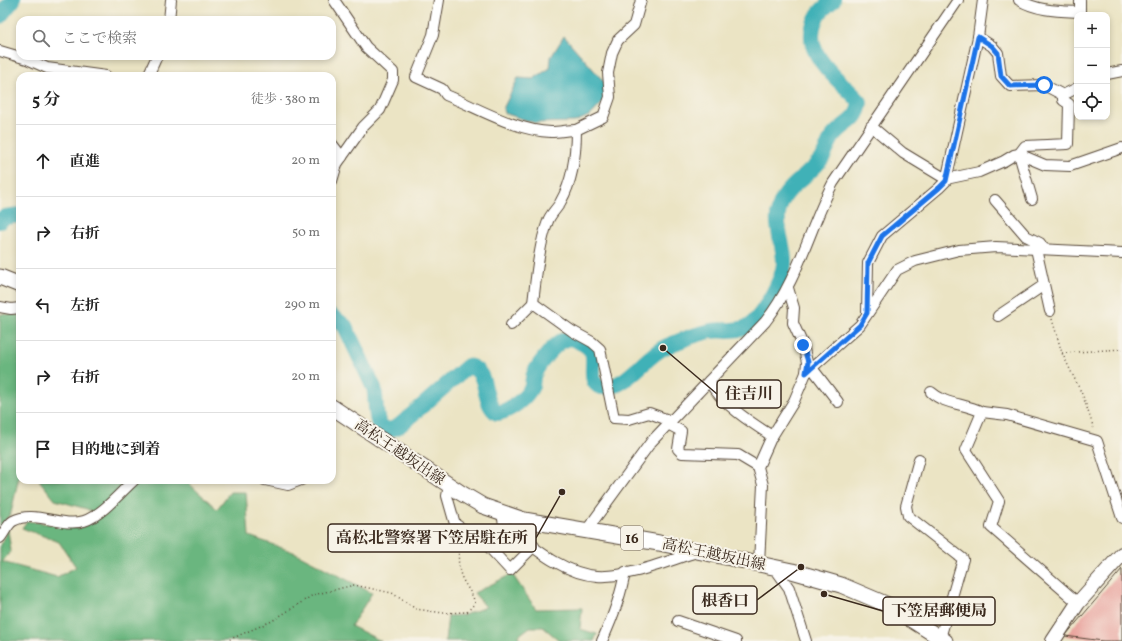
<!DOCTYPE html>
<html lang="ja">
<head>
<meta charset="utf-8">
<style>
	:root { --surface:#fff; --page:#f6f6f6; --text:#222; --muted:#767676; --line:#e0e0e0 }
	body { margin:0; font-family:Vollkorn,"Noto Serif JP",serif; background:var(--page); color:var(--text) }
	.controls { position:absolute; right:12px; top:12px; display:grid; overflow:hidden; border-radius:8px; box-shadow:0 2px 6px #0003 }
	.controls button { width:36px; height:36px; display:grid; place-items:center; padding:0; border:0; border-bottom:1px solid var(--line); background:var(--surface); color:var(--text); font:20px sans-serif }
	.stop { position:absolute; width:12px; height:12px; margin:-9px; border:3px solid #1a73e8; border-radius:50%; background:#fff }
	.stop.end { background:#1a73e8; border-color:#fff; box-shadow:0 1px 4px #0008 }
	.list { margin:0; padding:0; list-style:none }
	h2 { display:flex; justify-content:space-between; align-items:center; height:52px; margin:0; padding:0 16px; font-size:17px }
	h2 small { font-size:13px; font-weight:400; color:var(--muted) }
	.list li { display:grid; grid-template-columns:26px 1fr auto; gap:12px; align-items:center; box-sizing:border-box; height:72px; padding:0 16px; border-top:1px solid var(--line) }
	.list b { display:block; font-size:15px; white-space:nowrap }
	.list em { font-size:13px; font-style:normal; color:var(--muted) }
	.icon { flex:none; width:22px; height:22px; fill:none; stroke:currentColor; stroke-width:2; stroke-linecap:round; stroke-linejoin:round }
	.map { position:relative; flex:none; width:1122px; height:641px; overflow:hidden }
	.search { position:absolute; background:var(--surface); box-shadow:0 2px 6px #0003; left:16px; top:16px; width:320px; height:44px; display:flex; align-items:center; gap:10px; box-sizing:border-box; padding:0 14px; border-radius:12px; color:var(--muted); font-size:15px }
	.panel { position:absolute; background:var(--surface); box-shadow:0 2px 6px #0003; left:16px; top:72px; width:320px; height:412px; border-radius:12px }
	.map>svg:first-child { display:block }
	.forest { fill:#6bb67f; stroke:#53704e }
	.water { fill:#40b1b7; stroke:#3e6e6a }
	.lines { fill:none; stroke-linecap:round; stroke-linejoin:round }
	.river { stroke:#40b1b7; stroke-width:16 }
	.building { fill:#e58c87 }
	.street-casing { stroke:#554637; stroke-width:12 }
	.secondary-casing { stroke:#554637; stroke-width:16 }
	.primary-casing { stroke:#554637; stroke-width:17 }
	.path { stroke:#554637; stroke-width:1.5; stroke-dasharray:1 3; stroke-linecap:butt }
	.street { stroke:#fff; stroke-width:10 }
	.secondary { stroke:#fff; stroke-width:14 }
	.primary { stroke:#fff; stroke-width:15 }
	.route { stroke:#1a73e8; stroke-width:5 }
	.labels { text-anchor:middle; stroke-width:4; stroke-linejoin:round; paint-order:stroke }
	.shield { fill:#f7f3e8; stroke:#73665b; stroke-width:1 }
	.shield-label { font-size:14px; font-weight:bold; fill:#3b2a1e }
	.street-label { font-size:15px; fill:#3b2a1e; stroke:#f7f3e8 }
	.leader { fill:none; stroke:#3b2a1e; stroke-width:1.5 }
	.callout-dot { fill:#3b2a1e; stroke:#f7f3e8; stroke-width:1.5 }
	.callout { fill:#f7f3e8; stroke:#3b2a1e; stroke-width:1.5 }
	.callout-label { font-size:16px; text-anchor:middle; font-weight:bold; fill:#3b2a1e }
</style>
</head>
<body>
<div class="map">
<svg width="1122" height="641" viewBox="0 0 1122 641">
	<rect width="100%" height="100%" fill="#f7f3e8"/>
	<filter id="ink" filterUnits="userSpaceOnUse"><feTurbulence type="fractalNoise" baseFrequency=".025" numOctaves="2"/><feDisplacementMap in="SourceGraphic" scale="8" xChannelSelector="R" yChannelSelector="G"/><feConvolveMatrix kernelMatrix="1 2 1 2 8 2 1 2 1" color-interpolation-filters="sRGB"/></filter>
	<filter id="wash" filterUnits="userSpaceOnUse"><feTurbulence type="fractalNoise" baseFrequency=".012" numOctaves="4" result="noise"/><feDisplacementMap in="SourceGraphic" scale="16" xChannelSelector="R" yChannelSelector="G"/><feGaussianBlur stdDeviation="0.9" result="paint"/><feColorMatrix in="noise" values="0 0 0 0 0 0 0 0 0 0 0 0 0 0 0 0 0 1.4 0 .05"/><feComposite in="paint" operator="in"/></filter>
	<g filter="url(#wash)">
		<rect width="100%" height="100%" fill="#ebe4c4"/>
		<!-- forest -->
		<g class="forest">
			<polygon points="0,314 20,315 20,472 11,513 0,527"/>
			<polygon points="39,480 185,480 217,509 230,492 246,492 249,536 296,553 372,593 351,626 381,641 0,641 0,547 8,530 11,551 2,562 57,577 76,567 59,542 22,528 27,521 80,528 99,517 87,509 55,500"/>
			<polygon points="512,574 536,609 582,608 580,629 597,634 594,641 560,641 543,627 530,627 518,636 521,641 445,641 448,616 464,615 486,607 474,593"/>
		</g>
		<!-- water -->
		<polygon class="water" points="564,36 606,84 605,100 591,115 575,122 535,123 504,113 503,109 518,78 533,79 550,68 551,57"/>
		<g class="lines">
			<!-- river -->
			<g class="river">
				<polyline points="0,16 13,0"/>
				<polyline points="0,221 5,217 20,215"/>
				<path d="M332,316L345,326L374,388C378,403 370,441 399,426L468,366C491,371 480,401 497,413C510,411 526,399 532,386C533,382 532,378 534,374C538,365 554,344 564,340C570,337 574,338 580,342C585,344 589,347 592,352C597,363 584,389 608,387C628,385 647,355 665,347C679,341 695,334 711,331C723,329 736,332 747,327C761,320 784,278 784,262C784,239 770,221 784,197C794,181 812,173 822,158C827,151 829,140 835,134C847,121 858,121 860,102C839,78 796,52 818,15C821,10 828,5 833,0"/>
			</g>
		</g>
		<g id="blocks">
			<!-- building -->
			<polygon class="building" points="1122,569 1122,641 1103,641 1065,636"/>
		</g>
	</g>
	<g filter="url(#ink)">
		<use href="#blocks" fill-opacity="0" stroke="#554637" stroke-width="1"/>
		<g class="lines">
			<!-- street casing -->
			<g class="street-casing">
				<g id="street">
					<path d="M439,0L433,35L416,77L442,89L446,95C478,108 516,131 551,132C559,132 568,130 576,130"/>
					<path d="M1019,0C1037,11 1059,11 1080,12V0"/>
					<polyline points="169,20 171,0"/>
					<polyline points="978,37 992,46 998,53 1001,76 1010,86 1044,85 1063,95 1077,88"/>
					<polyline points="0,51 27,59 47,68 106,76"/>
					<polyline points="1107,74 1122,71"/>
					<polyline points="148,76 157,56"/>
					<polyline points="871,126 903,153 946,179 979,172 1004,161 1014,155 1019,154 1045,165 1070,166 1122,148"/>
					<polyline points="332,144 342,157"/>
					<polyline points="332,181 337,164 363,127 380,110 393,80 393,72 366,47 334,0"/>
					<polyline points="1032,199 1019,154 1025,146 1068,144 1069,104 1063,100 1063,95"/>
					<polyline points="995,200 1026,236 1040,243 1044,249"/>
					<polyline points="1036,249 1050,311"/>
					<path d="M533,303C536,278 539,245 548,221C550,214 558,208 561,201C573,180 576,153 576,130L603,117L610,97L608,73L612,53L618,40L634,25L641,0"/>
					<polyline points="0,307 11,309 20,308"/>
					<polyline points="867,313 868,263 882,236 939,188 946,181 978,37 983,0"/>
					<polyline points="998,316 1044,285"/>
					<polyline points="511,325 533,303 572,331 592,342 600,349 614,418 629,419 649,413 671,421"/>
					<polyline points="812,368 838,402"/>
					<polyline points="806,373 860,325 897,270 915,261 959,250 996,247 1122,253"/>
					<path d="M709,381C722,404 750,422 772,436"/>
					<path d="M931,392C945,405 964,403 982,412L966,450L999,501L991,527L1078,603"/>
					<polyline points="982,412 1007,415 1097,441 1122,518"/>
					<polyline points="668,424 681,431 678,449 682,453 738,455 758,467"/>
					<polyline points="919,459 906,506 908,516 963,559 940,638"/>
					<polyline points="265,480 288,485 301,480"/>
					<polyline points="449,485 447,496 455,524 485,543 510,570 534,546"/>
					<path d="M502,513L504,525C530,544 562,574 597,576C628,578 667,561 697,552"/>
					<path d="M586,531L651,442L765,322C798,281 809,229 833,183L958,0"/>
					<path d="M0,538C4,533 8,524 13,521C34,509 61,528 84,521C101,516 121,492 134,480"/>
					<polyline points="759,563 763,485 758,467 771,438 794,401 806,373 807,362 803,345 793,323 794,308 788,288"/>
					<polyline points="774,567 789,588 806,641"/>
					<polyline points="678,621 736,641"/>
					<path d="M602,641C612,619 621,597 625,572"/>
				</g>
			</g>
			<!-- secondary casing -->
			<g class="secondary-casing">
				<polyline id="secondary" points="1053,641 1078,603 1122,554"/>
			</g>
			<!-- primary casing -->
			<g class="primary-casing">
				<g id="primary">
					<polyline points="0,277 20,285"/>
					<polyline points="332,407 461,493 483,506 524,520 659,543 792,571 841,585 888,605 945,641"/>
				</g>
			</g>
			<!-- path -->
			<g class="path">
				<polyline points="1052,319 1062,353 1083,396 1094,429"/>
				<polyline points="1062,353 1122,349"/>
				<path d="M226,641L272,621L313,595L354,585L392,593L416,609L443,613L467,612L475,603C472,592 466,587 462,578C456,564 460,551 458,537"/>
			</g>
			<!-- street -->
			<use href="#street" class="street"/>
			<!-- secondary -->
			<use href="#secondary" class="secondary"/>
			<!-- primary -->
			<use href="#primary" class="primary"/>
		</g>
	</g>
	<g class="lines" filter="url(#ink)">
		<!-- route -->
		<polyline class="route" points="803,345 808,362 806,373 860,325 867,313 868,263 882,236 939,188 946,181 978,37 992,46 998,53 1001,76 1010,86 1044,85"/>
	</g>
	<g class="labels">
		<!-- shield labels -->
		<rect class="shield" x="621" y="526" width="22" height="24" rx="3"/>
		<g class="shield-label">
			<text x="632" y="543">16</text>
		</g>
		<!-- street labels -->
		<g class="street-label">
			<text transform="translate(400 452) rotate(34)" y="5">高松王越坂出線</text>
			<text transform="translate(714 554) rotate(12)" y="5">高松王越坂出線</text>
		</g>
	</g>
	<!-- callouts -->
	<path class="leader" d="M663 348L717 394M562 492L536 538M801 567L757 600M824 594L883 611"/>
	<g class="callout-dot">
		<circle cx="663" cy="348" r="4"/>
		<circle cx="562" cy="492" r="4"/>
		<circle cx="801" cy="567" r="4"/>
		<circle cx="824" cy="594" r="4"/>
	</g>
	<g class="callout">
		<rect x="717" y="380" width="64" height="28" rx="4"/>
		<rect x="328" y="524" width="208" height="28" rx="4"/>
		<rect x="693" y="586" width="64" height="28" rx="4"/>
		<rect x="883" y="597" width="112" height="28" rx="4"/>
	</g>
	<g class="callout-label">
		<text x="749" y="399">住吉川</text>
		<text x="432" y="543">高松北警察署下笠居駐在所</text>
		<text x="725" y="606">根香口</text>
		<text x="939" y="616">下笠居郵便局</text>
	</g>
</svg>
<div class="controls">
<button>+</button>
<button>−</button>
<button><svg class="icon" aria-label="locate" viewBox="0 0 24 24"><circle cx="12" cy="12" r="6"/><path d="M12 2v4M12 18v4M2 12h4M18 12h4"/></svg></button>
</div>
<div class="stop" style="left:1044px;top:85px"></div>
<div class="stop end" style="left:803px;top:345px"></div>
<div class="search"><svg class="icon" aria-label="search" viewBox="0 0 24 24"><circle cx="10" cy="10" r="6"/><path d="M15 15l6 6"/></svg>ここで検索</div>
<section class="panel">
<h2>5 分<small>徒歩 · 380 m</small></h2>
<ul class="list">
<li><svg class="icon" aria-label="ahead" viewBox="0 0 24 24"><path d="M12 20V5M6 11l6-6 6 6"/></svg><div><b>直進</b></div><em>20 m</em></li>
<li><svg class="icon" aria-label="right" viewBox="0 0 24 24"><path d="M7 20v-9h11M14 6l5 5-5 5"/></svg><div><b>右折</b></div><em>50 m</em></li>
<li><svg class="icon" aria-label="left" viewBox="0 0 24 24"><path d="M17 20v-9H6M10 6l-5 5 5 5"/></svg><div><b>左折</b></div><em>290 m</em></li>
<li><svg class="icon" aria-label="right" viewBox="0 0 24 24"><path d="M7 20v-9h11M14 6l5 5-5 5"/></svg><div><b>右折</b></div><em>20 m</em></li>
<li><svg class="icon" aria-label="arrive" viewBox="0 0 24 24"><path d="M6 21V4h12l-3 4 3 4H6"/></svg><div><b>目的地に到着</b></div></li>
</ul>
</section>
</div>
</body>
</html>
